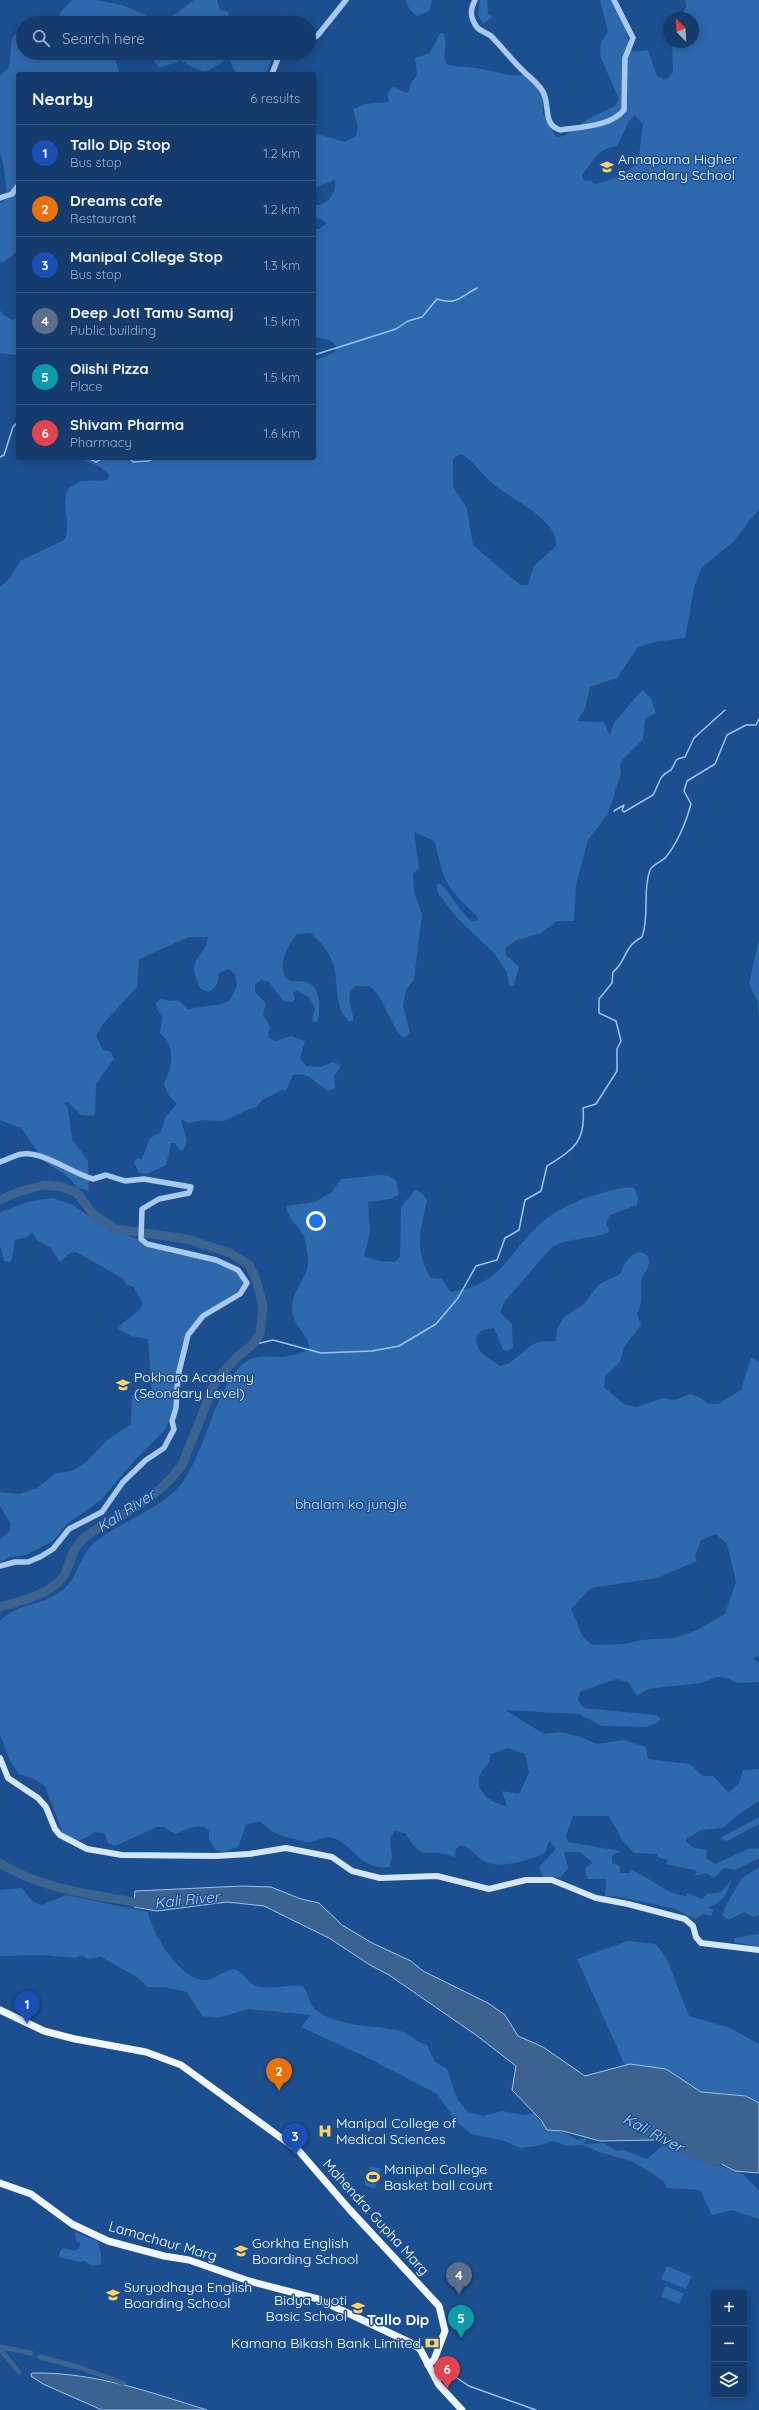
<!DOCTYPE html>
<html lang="en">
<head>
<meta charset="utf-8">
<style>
	:root { --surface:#143b6b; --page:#214673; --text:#f1f3f6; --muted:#9dadc1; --line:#33557e; --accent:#ffd166 }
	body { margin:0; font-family:Quicksand,sans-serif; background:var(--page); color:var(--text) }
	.controls { position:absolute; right:12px; bottom:12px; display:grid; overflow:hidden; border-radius:4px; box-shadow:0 2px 10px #0003 }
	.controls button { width:36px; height:36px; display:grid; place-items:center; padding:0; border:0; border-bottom:1px solid var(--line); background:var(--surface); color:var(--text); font:20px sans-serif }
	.compass { position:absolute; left:663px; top:12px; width:36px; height:36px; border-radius:50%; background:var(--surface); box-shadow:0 2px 10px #0003; rotate:336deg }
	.you { position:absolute; left:316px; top:1221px; width:14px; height:14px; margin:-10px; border:3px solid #fff; border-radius:50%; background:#1a73e8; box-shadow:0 0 0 6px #1a73e833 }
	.badge { display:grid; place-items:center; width:26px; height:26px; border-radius:50%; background:var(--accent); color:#fff; font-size:13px; font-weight:700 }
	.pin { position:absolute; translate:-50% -33px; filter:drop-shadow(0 1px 2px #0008) }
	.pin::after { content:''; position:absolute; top:21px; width:14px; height:12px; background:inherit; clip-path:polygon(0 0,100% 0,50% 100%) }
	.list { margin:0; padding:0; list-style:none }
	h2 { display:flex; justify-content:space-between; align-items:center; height:52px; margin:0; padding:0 16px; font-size:17px }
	h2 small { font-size:13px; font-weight:400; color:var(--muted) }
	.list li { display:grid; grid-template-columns:26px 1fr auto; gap:12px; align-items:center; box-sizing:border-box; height:56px; padding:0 16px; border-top:1px solid var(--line) }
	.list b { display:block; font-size:15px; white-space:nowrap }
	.list p { margin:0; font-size:13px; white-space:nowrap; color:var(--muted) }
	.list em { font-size:13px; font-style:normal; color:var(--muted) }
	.icon { flex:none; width:22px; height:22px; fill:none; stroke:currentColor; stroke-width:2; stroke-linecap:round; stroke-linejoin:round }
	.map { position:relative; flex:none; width:759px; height:2410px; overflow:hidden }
	.search { position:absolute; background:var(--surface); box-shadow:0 2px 10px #0003; left:16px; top:16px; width:300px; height:44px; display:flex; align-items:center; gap:10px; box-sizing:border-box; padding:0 14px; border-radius:22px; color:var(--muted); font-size:15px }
	.panel { position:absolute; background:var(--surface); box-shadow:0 2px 10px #0003; left:16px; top:72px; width:300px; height:388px; border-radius:4px }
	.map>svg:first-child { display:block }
	.green { fill:#2e69ad; fill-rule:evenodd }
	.water { fill:#3c6290; stroke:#9cc4f0 }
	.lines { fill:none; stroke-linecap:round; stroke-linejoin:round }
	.stream { stroke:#9cc4f0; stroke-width:1.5 }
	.canal { stroke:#3c6290; stroke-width:5 }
	.river { stroke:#3c6290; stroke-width:9 }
	.tertiary { stroke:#a9c9ee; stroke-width:5.5 }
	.secondary { stroke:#d6e6fa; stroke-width:6 }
	.primary { stroke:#f0f6ff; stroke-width:7 }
	.labels { text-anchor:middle; stroke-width:3; stroke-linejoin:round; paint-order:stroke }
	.poi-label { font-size:14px; fill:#fff; stroke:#1b4f8f; text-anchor:start }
	.park-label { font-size:14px; fill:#cfe3fa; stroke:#1b4f8f }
	.street-label { font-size:14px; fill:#fff; stroke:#1b4f8f }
	.water-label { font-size:15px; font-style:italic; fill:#b5d3f5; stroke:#1b4f8f }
	.neighbourhood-label { font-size:15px; font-weight:bold; fill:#fff; stroke:#1b4f8f }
</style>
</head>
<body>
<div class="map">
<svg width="759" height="2410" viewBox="0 0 759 2410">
	<rect width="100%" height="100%" fill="#1b4f8f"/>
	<!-- green -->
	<g class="green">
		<polygon points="72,0 96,0 122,5 157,20 174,15 194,0 217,0 220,10 228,12 230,22 234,23 56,23 61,12"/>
		<polygon points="405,0 432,0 429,11 417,16 410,10"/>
		<polygon points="480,0 487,0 488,14 493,17 483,24 478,15"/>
		<path d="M600,0H611L627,31L629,45L633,52L648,50L657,76L664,80L668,79L673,72L672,42H693V18H680L686,7L685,0H759V509L733,542L702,567L694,588L685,638L654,642L637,648L617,678L590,687L585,709L577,721L604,722L610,735L614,723L642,690L651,698L656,713L645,719L643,739L623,759L620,765L621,773L608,814L588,840L576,885L574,921H557L541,933L517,940L505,948L506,955L519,967L514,985L509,986L507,972L494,953L456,917L438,893L436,885L440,884C453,895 459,911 472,922L478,920L477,916C466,905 454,896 447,882C440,871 439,854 434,841L414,832L419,868L413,874L414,891L422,915L414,979L406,990L403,1006L410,1032L405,1038C393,1034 384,995 369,986H355C343,996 354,1008 353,1021H349C333,1006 339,986 334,967C331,955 323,944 314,936L310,933L297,934C288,944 276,967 287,979C293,983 299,980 306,982C321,986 321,1010 317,1022H313L312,1020L315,1008L309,997L297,991L293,992L295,999L292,1002L283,1001L269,982L261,980L255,985V992L266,1003L263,1014L270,1027L268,1035L269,1038L276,1041L291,1036L305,1041L300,1058L306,1066L321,1067L332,1062L339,1064L340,1068L334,1076L335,1088L328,1091C315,1083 309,1071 293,1075L285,1093L284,1089L261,1101L257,1107L249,1109L224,1121L204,1120L189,1123L181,1119L187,1141L183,1151L179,1150L175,1143H171L166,1165L147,1174L139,1173L134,1162L137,1158L142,1159L150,1138L161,1132L165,1118L177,1104L169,1096L164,1085C164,1080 167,1078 168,1074C173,1058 173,1043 160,1033L162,1017L157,1009L156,1003L161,999L170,1001L178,1000L188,1009L222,1004L229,1001L237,986L235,974L229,969L219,973C218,983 217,988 208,992L201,989C183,957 206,959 208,937H189L139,959L137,987L102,1025L96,1036L103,1050L111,1052L114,1059L96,1084L95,1113L93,1116L81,1115L68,1102L64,1103L68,1108L72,1139L88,1161L89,1191L78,1188L67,1176L45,1162L21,1128L0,1120V587L10,578L20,561L64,540C73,524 59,505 69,488L81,481L108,480L109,474L100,467L84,460L85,458H314V361L335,352L336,346L330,340L314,337V229H319L327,223L314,216V205C328,206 337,192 335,180L314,188V133L345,142L356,136L358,127L353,109L365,104L389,102L387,94L391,88L395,87L406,93L409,91L411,83L417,75L415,58L430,53L440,33H443C450,42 440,54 447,64C456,68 465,66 475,68C492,70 506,77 524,75L540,88L543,100V113L556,137L564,136L588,119L615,106L619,99L600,56L601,42L608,32ZM635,115L643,125L638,163C624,174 612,181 594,184L590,180L585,181L582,175C595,160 596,149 617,146L629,121ZM462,454C475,462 482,475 493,484C510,498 560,521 556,546L534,566L528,585H520L473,545L467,509L453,486V460L455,457Z"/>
		<path d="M23,29V53H118L116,62L119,73L18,74V249L12,256L2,263L0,262V203L9,197C3,182 6,167 0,153V76L9,67L12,37Z"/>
		<path d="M149,53H275L268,67V74H236L230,61L225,60C201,77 205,72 180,61L159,68Z"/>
		<polygon points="0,310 3,315 13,320 18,317 18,351 16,355 0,353"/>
		<polygon points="759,939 759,1020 758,1002 749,984"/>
		<path d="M380,1175L389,1176L396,1181L399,1194L391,1199L368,1202L370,1233L364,1256L379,1261L395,1262L400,1257L401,1207L415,1190L422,1193L427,1200C421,1229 413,1250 431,1278L442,1279L450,1292C501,1286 507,1254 540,1224C559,1207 581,1199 605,1192C614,1190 627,1185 635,1189L638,1197L637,1205L610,1215L606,1222L609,1230L607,1233C588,1240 570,1237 552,1247L504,1302L500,1313L512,1324L513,1348L507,1351L503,1350L494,1328C485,1329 476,1330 476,1342L481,1353L500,1366C514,1364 522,1350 534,1344C541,1340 549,1342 556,1341L557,1329L564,1317L585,1303L598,1285L620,1274C623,1265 630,1253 641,1252L648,1256C652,1269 642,1272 641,1283C640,1299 644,1297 637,1314L641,1325L624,1347L620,1362L605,1376L604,1387L625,1405L637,1407L663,1398L675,1400L690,1394L699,1397L709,1404H718L741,1390L751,1357L759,1362V1658L756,1656L753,1659L759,1663V1682L738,1683L726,1678L717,1677L701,1683L648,1689L637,1696L628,1682L616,1679L580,1692L578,1700L584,1708L656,1715L661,1719L656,1723L647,1727L602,1726L579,1714L505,1710L544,1734L559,1732L578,1736L597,1744L623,1740L646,1747L648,1759L690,1764L702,1776H713L729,1793L739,1783L743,1770L759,1769V1801L739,1814L723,1828L701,1830L686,1839V1842L694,1848L707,1850L706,1858L715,1864L748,1849L759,1848V1858L735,1870L724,1868L714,1878L706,1873L694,1876L697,1872L694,1870L666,1864L668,1860L657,1857V1854L634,1853L622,1840L609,1816H573L566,1836L568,1842L621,1851L612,1855V1863L620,1866V1873H629L631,1870C650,1877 667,1895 687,1896V1893L702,1899L707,1894L721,1892L731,1880C727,1895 723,1902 709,1907L708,1909H714L711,1916L703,1914L695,1919L675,1909L615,1896L605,1897L606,1879H587L585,1868L593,1863L580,1852H564L568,1868L561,1877H543L539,1867L556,1849L549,1841L545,1853C530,1860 504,1868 488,1863C478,1860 472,1848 462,1845L456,1849L455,1857C427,1847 424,1864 405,1833L395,1831L390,1837L392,1857L389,1867C362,1871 355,1847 334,1838C322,1834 312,1846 301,1841C293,1838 283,1837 275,1833C262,1826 264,1817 246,1825L238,1847L223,1852L216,1850L209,1839V1831C200,1820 185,1831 175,1834L164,1827H157L115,1846L108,1843L104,1833L95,1832C84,1839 73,1848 62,1831L45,1786L34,1779L19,1774L9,1759L0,1734V1621C15,1604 43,1605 60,1592C78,1580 78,1557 94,1543C119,1522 152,1513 176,1490C206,1460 214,1382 247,1361C260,1353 275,1359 289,1356C296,1355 303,1352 309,1350C310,1336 296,1328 293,1315C288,1291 308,1281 308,1262C308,1256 306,1243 304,1237C299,1226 288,1220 286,1206L315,1202L332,1192L341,1179ZM716,1534L727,1544L736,1582L725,1614L697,1630L675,1638L641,1640L626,1644L592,1645L583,1637L571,1609L591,1588L657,1578L697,1561L695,1556L701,1540ZM508,1748L525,1754L529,1773L519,1794L502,1791L507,1806C494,1805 473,1791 480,1775C484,1764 488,1770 491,1754Z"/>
		<path d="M53,1198L73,1205L112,1232L127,1235L170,1253L217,1262L240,1274L244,1282C242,1296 197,1311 187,1335L175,1402L166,1429L134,1461L101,1500L67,1524L53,1541L26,1555L10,1557L0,1562V1539L9,1532L11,1524L0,1506V1492L20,1494L37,1488L56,1473L72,1471L85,1463L107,1440L131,1424L132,1395H152L148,1339L131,1336L118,1329C124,1318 136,1317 143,1304L134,1287L126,1284L124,1279L76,1252L70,1253L60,1262L51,1248L37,1240L32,1232L27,1237L15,1240L12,1259L9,1262L4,1261L0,1246V1212L31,1201Z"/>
		<polygon points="759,1817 759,1824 727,1841 720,1838"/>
		<polygon points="759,1867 759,1915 753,1917 744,1912 729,1920 722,1916 725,1907 742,1878"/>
		<path d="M22,1888L32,1901L41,1905L66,1895L148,1912C151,1932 180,1979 203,1980C215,1981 222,1970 234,1969C244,1971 246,1983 256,1986C271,1990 288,1984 303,1986C309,1993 308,2004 316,2010C337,2027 375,2025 400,2031C410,2034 417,2043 427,2045L435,2062L447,2069L457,2099L468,2112L483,2116L502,2111L524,2115L534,2113L547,2130L563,2132L578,2140L586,2138L584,2144L604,2143L617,2151L623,2150L647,2159L662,2146L743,2174L759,2191V2219L732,2210L712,2215L700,2190L667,2188L663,2180L631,2161L599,2152L583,2145L567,2146L553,2141L537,2146L520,2148L505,2141L471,2134L456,2121L437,2094L368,2058L301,2027L311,2015L248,2009L218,2018L202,2016L187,1992L165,1987H148L137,1977L101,1957L87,1959L82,1955L76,1958L44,1955L0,1956V1890Z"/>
		<polygon points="759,1934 759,1947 734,1942 734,1938"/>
		<polygon points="628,1941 656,1944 666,1957 689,2016 730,2028 759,2044 759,2103 746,2095 701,2092 666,2069 630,2064 625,2065 577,1959"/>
		<polygon points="370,2166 381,2169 375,2189 364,2185"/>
		<polygon points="75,2232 97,2241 101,2252 101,2264 92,2266 85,2261 79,2262 59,2257 59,2253 63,2248 74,2251 80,2247 80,2243 76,2241"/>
		<polygon points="667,2266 691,2276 686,2289 661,2279"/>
		<polygon points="666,2286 684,2294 679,2304 661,2296"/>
	</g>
	<!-- water -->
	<g class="water">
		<polygon points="243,1886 271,1887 301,1899 319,1903 342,1925 372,1943 411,1961 423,1971 488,2003 505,2015 518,2036 543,2047 585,2076 630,2064 666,2069 701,2092 746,2096 759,2103 759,2173 735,2171 714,2160 656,2140 600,2141 563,2131 547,2130 541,2120 512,2090 516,2066 476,2035 389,1975 370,1965 329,1938 264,1906 227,1902 157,1911 134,1907 135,1891"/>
		<path d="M32,2373C95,2372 149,2392 207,2410H102L43,2384L31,2376Z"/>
	</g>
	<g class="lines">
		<!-- stream -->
		<g class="stream">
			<path d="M314,355L396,329L408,321L422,317L437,299C457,306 461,296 477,288"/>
			<polyline points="0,457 4,455 13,427 18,422"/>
			<polyline points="88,458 96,462 103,458"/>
			<polyline points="129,458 133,462 148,461 154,458"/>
			<path d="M614,811L624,805L622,810L624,812L653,795C659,785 658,776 671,770C678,760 672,760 685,757L694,738L725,710"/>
			<path d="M252,1345L273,1340L321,1353L372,1351L399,1346L436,1324L458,1298L476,1266L497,1260L505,1238L519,1230L525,1200L541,1191L547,1166C574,1149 586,1142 583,1108L596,1104L617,1071V1049L621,1041L616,1021L599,1013V999L612,983L613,972C628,960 621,949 642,937C650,915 642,891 650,870C653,864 662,862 666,857C678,842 686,822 691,804L684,791L687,781L715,764L727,735L746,725H756L759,719"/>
			<polyline points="439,2366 469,2386 536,2410"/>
		</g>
		<!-- canal -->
		<g class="canal">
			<polyline points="0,2347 31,2353"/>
			<polyline points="0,2349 19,2372"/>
			<polyline points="40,2357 81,2368 123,2383"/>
		</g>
		<!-- river -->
		<g class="river">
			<path d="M0,1200L18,1192L44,1185L62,1187L76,1192L94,1215L116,1229L187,1239L230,1253L249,1265L256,1279L263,1306L260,1334L252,1345L236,1358L216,1380L182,1465C164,1490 140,1505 114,1520C103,1526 91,1531 83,1539C69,1552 71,1565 63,1577C50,1595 20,1601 0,1607"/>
			<path d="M0,1863C39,1889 99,1896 146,1904"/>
			<polyline points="659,2138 670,2145 716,2162 727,2155"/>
		</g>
		<!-- tertiary -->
		<g class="tertiary">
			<path d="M475,0C470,10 470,16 476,26C479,31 486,32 491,36C505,50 516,66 531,78C536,83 542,88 544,94C550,109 543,124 560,130C580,127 610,127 624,110L625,58L633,38L614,0"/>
			<polyline points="309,41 318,35 346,0"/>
			<polyline points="272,74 280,53"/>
			<polyline points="0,198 12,194 18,186"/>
			<path d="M0,1162C7,1160 16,1154 23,1154C45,1152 71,1173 93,1179L106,1175L125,1181L144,1179L191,1187L189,1193L159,1199L142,1209L141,1239L147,1244L216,1260L238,1270L247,1283L240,1294L203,1316L188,1335L178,1376L176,1408L172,1421L174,1429L164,1448L146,1460L123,1482L102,1512L69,1529L53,1549L40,1557L28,1562H15L0,1566"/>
		</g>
		<!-- secondary -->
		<polyline class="secondary" points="0,1758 8,1778 38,1798 46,1807 55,1829 60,1835 87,1849 122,1855 216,1856 249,1854 286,1848 332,1857 352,1871 380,1878 437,1876 489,1889 526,1880 552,1880 596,1898 628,1904 685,1919 693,1926 696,1937 701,1943 759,1950"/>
		<!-- primary -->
		<g class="primary">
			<polyline points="0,2010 44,2031 75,2039 146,2052 181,2065 299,2151 350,2210 439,2306 445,2331 434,2360 428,2365"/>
			<polyline points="0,2183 31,2194 72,2224 108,2241 164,2256 189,2260 249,2281 318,2299 411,2343 420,2349 439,2385 462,2410"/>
		</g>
	</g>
	<!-- icons -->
	<defs>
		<g id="school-bare" transform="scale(1.08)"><path d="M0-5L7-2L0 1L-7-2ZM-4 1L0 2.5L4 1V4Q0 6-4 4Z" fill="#ffd166" stroke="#1b4f8f" stroke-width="2.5" paint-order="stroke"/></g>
		<g id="hospital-bare" transform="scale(1.08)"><path d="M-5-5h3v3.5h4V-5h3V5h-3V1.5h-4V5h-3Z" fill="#ffd166" stroke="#1b4f8f" stroke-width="2.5" paint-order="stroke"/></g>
		<g id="stadium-bare" transform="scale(1.08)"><path d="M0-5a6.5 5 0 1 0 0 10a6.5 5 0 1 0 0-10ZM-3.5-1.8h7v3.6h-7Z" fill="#ffd166" stroke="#1b4f8f" stroke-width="2.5" paint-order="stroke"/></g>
		<g id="bank-bare" transform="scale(1.08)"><path d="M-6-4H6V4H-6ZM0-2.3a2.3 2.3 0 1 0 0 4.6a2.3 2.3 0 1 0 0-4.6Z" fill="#ffd166" stroke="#1b4f8f" stroke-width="2.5" paint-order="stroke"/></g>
	</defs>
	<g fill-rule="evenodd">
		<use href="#school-bare" x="607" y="167"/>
		<use href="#school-bare" x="123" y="1385"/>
		<use href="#hospital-bare" x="325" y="2131"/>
		<use href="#stadium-bare" x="373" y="2177"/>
		<use href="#school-bare" x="241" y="2251"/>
		<use href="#school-bare" x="113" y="2295"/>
		<use href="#school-bare" x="358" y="2308"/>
		<use href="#bank-bare" x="432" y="2343"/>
	</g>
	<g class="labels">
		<!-- poi labels -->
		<g class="poi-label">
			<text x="618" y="164">Annapurna Higher<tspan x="618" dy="16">Secondary School</tspan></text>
			<text x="134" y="1382">Pokhara Academy<tspan x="134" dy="16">(Seondary Level)</tspan></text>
			<text x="336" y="2128">Manipal College of<tspan x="336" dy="16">Medical Sciences</tspan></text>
			<text x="384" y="2174">Manipal College<tspan x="384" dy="16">Basket ball court</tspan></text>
			<text x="252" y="2248">Gorkha English<tspan x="252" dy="16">Boarding School</tspan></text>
			<text x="124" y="2292">Suryodhaya English<tspan x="124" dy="16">Boarding School</tspan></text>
			<text x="347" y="2305" text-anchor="end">Bidya Jyoti<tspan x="347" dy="16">Basic School</tspan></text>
			<text x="421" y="2348" text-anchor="end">Kamana Bikash Bank Limited</text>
		</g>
		<!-- park labels -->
		<g class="park-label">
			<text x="351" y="1509">bhalam ko jungle</text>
		</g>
		<!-- street labels -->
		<g class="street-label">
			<text transform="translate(376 2217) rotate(48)" y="5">Mahendra Gupha Marg</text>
			<text transform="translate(163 2241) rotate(16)" y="5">Lamachaur Marg</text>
		</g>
		<!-- water labels -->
		<g class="water-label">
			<text transform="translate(126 1511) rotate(-33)" y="5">Kali River</text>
			<text transform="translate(187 1900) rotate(-6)" y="5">Kali River</text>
			<text transform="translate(653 2133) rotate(28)" y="5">Kali River</text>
		</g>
		<!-- neighbourhood labels -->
		<g class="neighbourhood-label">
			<text x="398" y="2325">Tallo Dip</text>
		</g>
	</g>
</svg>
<div class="controls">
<button>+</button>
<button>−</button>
<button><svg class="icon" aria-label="layers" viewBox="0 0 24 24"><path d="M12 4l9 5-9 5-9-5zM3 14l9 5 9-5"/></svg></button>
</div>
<svg class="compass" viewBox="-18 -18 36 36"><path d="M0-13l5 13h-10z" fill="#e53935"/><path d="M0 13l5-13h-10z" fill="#9dadc1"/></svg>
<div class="you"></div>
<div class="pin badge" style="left:27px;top:2024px;background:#1a4fb4">1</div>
<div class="pin badge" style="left:279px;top:2091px;background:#e8710a">2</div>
<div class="pin badge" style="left:295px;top:2156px;background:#1a4fb4">3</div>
<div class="pin badge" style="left:459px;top:2295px;background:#5c6f8a">4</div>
<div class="pin badge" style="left:461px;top:2338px;background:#0f9aa8">5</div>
<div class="pin badge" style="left:447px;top:2389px;background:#e0444e">6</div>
<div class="search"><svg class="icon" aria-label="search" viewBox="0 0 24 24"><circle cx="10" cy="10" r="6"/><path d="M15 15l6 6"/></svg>Search here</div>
<section class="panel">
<h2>Nearby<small>6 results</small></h2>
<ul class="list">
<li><span class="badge" style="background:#1a4fb4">1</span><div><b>Tallo Dip Stop</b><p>Bus stop</p></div><em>1.2 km</em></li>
<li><span class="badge" style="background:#e8710a">2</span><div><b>Dreams cafe</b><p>Restaurant</p></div><em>1.2 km</em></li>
<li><span class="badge" style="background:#1a4fb4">3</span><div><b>Manipal College Stop</b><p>Bus stop</p></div><em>1.3 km</em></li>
<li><span class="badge" style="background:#5c6f8a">4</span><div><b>Deep Joti Tamu Samaj</b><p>Public building</p></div><em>1.5 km</em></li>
<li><span class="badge" style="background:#0f9aa8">5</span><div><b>Oiishi Pizza</b><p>Place</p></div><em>1.5 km</em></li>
<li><span class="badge" style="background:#e0444e">6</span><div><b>Shivam Pharma</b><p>Pharmacy</p></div><em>1.6 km</em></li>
</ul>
</section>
</div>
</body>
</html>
